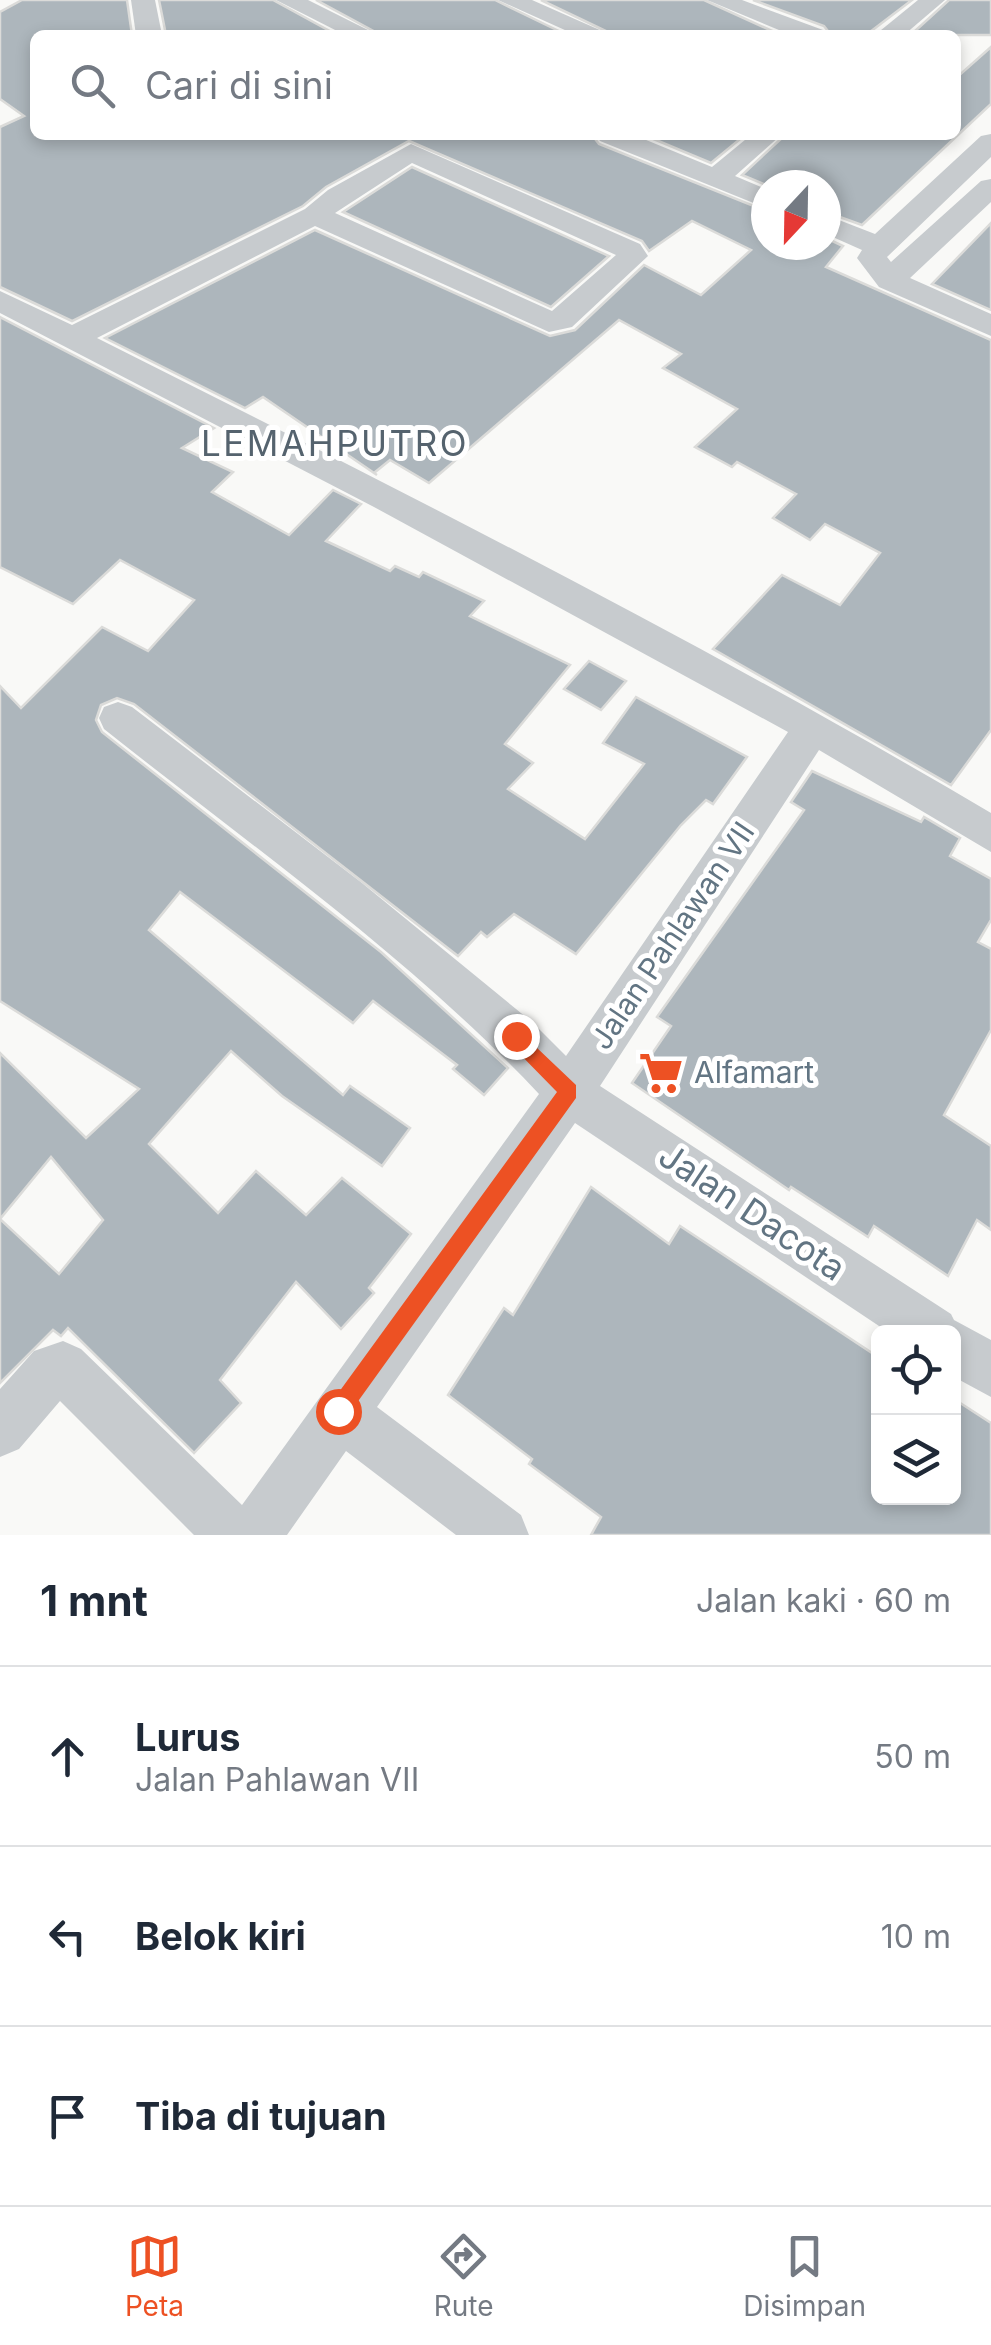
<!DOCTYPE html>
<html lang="id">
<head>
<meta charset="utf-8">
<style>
	:root { --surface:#fff; --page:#f6f6f7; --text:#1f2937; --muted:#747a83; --line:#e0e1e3; --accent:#ed5123 }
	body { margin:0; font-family:Inter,sans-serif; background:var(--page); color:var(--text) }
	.controls { position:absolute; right:30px; bottom:30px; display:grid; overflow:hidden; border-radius:15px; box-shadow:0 5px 15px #0003 }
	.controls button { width:90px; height:90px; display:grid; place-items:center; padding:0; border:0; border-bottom:2px solid var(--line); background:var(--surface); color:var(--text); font:50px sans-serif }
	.compass { position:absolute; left:751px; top:170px; width:90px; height:90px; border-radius:50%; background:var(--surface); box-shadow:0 5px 15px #0003; rotate:202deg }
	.stop { position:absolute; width:30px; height:30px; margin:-22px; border:8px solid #ed5123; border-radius:50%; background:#fff }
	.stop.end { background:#ed5123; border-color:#fff; box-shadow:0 2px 10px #0008 }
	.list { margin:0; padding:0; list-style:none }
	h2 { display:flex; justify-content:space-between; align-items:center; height:130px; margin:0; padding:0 40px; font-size:42px }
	h2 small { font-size:32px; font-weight:400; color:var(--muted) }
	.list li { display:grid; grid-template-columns:65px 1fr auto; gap:30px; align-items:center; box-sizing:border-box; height:180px; padding:0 40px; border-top:2px solid var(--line) }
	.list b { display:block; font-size:38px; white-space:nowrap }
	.list p { margin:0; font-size:32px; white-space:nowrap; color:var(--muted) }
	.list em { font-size:32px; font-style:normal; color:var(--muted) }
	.icon { flex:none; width:55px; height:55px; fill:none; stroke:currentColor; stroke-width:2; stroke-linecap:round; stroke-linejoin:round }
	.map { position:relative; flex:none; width:991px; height:1535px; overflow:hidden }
	.search { position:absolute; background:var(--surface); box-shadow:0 5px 15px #0003; left:30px; right:30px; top:30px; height:110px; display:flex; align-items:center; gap:25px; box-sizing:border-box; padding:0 35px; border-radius:15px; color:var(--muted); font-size:38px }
	.sheet { height:670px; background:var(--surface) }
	nav { display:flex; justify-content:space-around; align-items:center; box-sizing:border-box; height:140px; border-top:2px solid var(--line); background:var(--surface); font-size:28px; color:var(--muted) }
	nav a { display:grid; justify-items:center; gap:5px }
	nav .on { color:var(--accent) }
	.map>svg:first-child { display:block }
	.building { fill:#adb6bc; stroke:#dbdbd9; stroke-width:2.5 }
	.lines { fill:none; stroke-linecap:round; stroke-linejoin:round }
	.street { fill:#c7cbce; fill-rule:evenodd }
	.route { fill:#ed5123 }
	.labels { text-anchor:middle; stroke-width:10; stroke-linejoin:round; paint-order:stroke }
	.street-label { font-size:30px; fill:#627583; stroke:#fff }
	.poi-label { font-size:30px; fill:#627583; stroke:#fff; text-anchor:start }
	.quarter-label { font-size:35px; letter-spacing:2.5px; fill:#55636e; stroke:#fff }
	.near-street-label { font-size:35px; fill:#627583; stroke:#fff }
</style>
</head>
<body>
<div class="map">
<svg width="991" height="1535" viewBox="0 0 991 1535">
	<rect width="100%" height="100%" fill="#f9f9f7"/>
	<!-- building -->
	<g class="building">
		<polygon points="22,0 127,0 132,35 35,35 35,135 592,135 599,144 766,211 766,245 826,245 826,238 843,246 826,267 991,340 991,730 951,785 713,649 782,575 840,605 880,553 825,524 810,540 773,518 796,494 737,462 732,467 695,447 737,409 663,368 681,354 619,320 429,483 390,460 374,473 377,475 263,397 245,408 105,338 315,230 550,336 575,330 644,265 701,295 751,250 692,221 649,251 642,241 409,141 326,187 303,206 72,321 0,287 0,127 24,116 0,99 0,12"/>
		<polygon points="159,0 273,0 337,35 166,35"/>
		<polygon points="316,0 495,0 567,35 381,35"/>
		<polygon points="541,0 704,0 781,35 614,35"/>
		<polygon points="753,0 912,0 866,35 831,35 824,26"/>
		<polygon points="949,0 991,0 991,35 927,35 915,31"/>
		<polygon points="991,47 991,104 862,225 826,212 826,185 766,185 742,175 785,135 956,135 956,78"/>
		<polygon points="644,135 745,135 711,163"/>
		<polygon points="412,167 609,256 551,307 343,212"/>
		<polygon points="991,223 991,310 932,284"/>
		<polygon points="0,317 214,428 182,448 233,472 212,492 289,535 333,490 361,504 326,541 390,571 395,566 419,577 423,572 484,601 470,616 570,665 505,744 533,763 508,789 585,839 644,764 603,743 636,697 747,757 713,804 706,800 681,825 576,954 514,914 487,937 481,932 458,956 134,704 117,698 101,705 96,720 102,732 381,952 508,1068 484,1095 453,1069 457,1065 373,1001 353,1023 180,892 149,930 343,1095 350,1086 410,1128 382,1166 282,1096 231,1051 149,1144 218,1213 256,1171 306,1215 342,1178 411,1234 369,1288 374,1293 341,1329 296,1282 220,1380 241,1403 194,1453 68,1328 61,1336 53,1330 0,1383 0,1219 59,1274 103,1220 51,1157 0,1219 0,1053 86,1138 139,1089 0,1001 0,686 21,708 102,627 148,651 194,600 120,560 73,604 0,567"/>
		<polygon points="589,661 626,681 601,710 564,689"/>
		<polygon points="812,771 921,822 924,817 960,838 950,856 991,879 991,920 978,942 991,949 991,1030 944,1115 991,1146 991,1230 977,1220 948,1276 874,1226 868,1237 791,1187 789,1190 632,1083 671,1026 657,1017 804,810 791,802"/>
		<polygon points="591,1187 669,1244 680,1226 878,1357 878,1498 954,1498 954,1399 991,1423 991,1535 591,1535 601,1517 529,1464 532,1459 448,1395 504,1308 513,1315"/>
	</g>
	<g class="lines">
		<!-- street -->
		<g class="street">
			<polygon points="131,0 155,0 162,35 136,35"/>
			<polygon points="276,0 308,0 378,35 345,35"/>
			<polygon points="498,0 532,0 611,35 576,35"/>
			<polygon points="707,0 742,0 823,30 827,35 791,35"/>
			<polygon points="918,0 945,0 904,35 875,35"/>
			<polygon points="991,134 991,157 887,257 891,262 981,181 991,179 991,202 910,278 991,314 991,336 879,287 857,258 862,250 826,234 826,215 875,234 981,136"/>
			<polygon points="596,135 634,135 712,167 751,135 781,135 735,176 766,189 766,208 600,141"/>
			<path d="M411,144L640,244L648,256L572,327L549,332L315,226L97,338C398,489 700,641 991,813V852L819,750L600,1086L951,1314L954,1320L991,1340V1397L954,1377V1332H888L575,1123L377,1407L521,1515L529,1535H456L346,1451L287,1535H194L60,1401L19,1449L0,1457V1389L34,1351L63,1341L81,1349L242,1505L539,1094C410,957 251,846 104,729L99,718L104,707L118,702L132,707L362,883L532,1022L566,1056L788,732L374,507L0,313V291L72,325L305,209L328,190ZM412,163L616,255L552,311L335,213Z"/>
		</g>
	</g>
	<!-- route -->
	<polygon class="route" points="516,1028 576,1085 576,1098 346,1418 331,1418 331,1403 557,1092 509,1043 509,1030"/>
	<!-- icons -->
	<defs>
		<g id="supermarket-bare" transform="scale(3.45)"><path d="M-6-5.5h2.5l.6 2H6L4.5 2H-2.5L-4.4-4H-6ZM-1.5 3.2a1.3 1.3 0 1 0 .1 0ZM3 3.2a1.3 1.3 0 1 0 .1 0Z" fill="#ed5123" stroke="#fff" stroke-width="2.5" paint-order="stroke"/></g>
	</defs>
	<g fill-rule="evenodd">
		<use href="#supermarket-bare" x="661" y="1073"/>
	</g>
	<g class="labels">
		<!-- street labels -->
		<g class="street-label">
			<text transform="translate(673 936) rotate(-56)" y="10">Jalan Pahlawan VII</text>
		</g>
		<!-- poi labels -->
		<g class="poi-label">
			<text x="694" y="1083">Alfamart</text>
		</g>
		<!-- quarter labels -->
		<g class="quarter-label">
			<text x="335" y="456">LEMAHPUTRO</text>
		</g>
		<!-- near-street labels -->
		<g class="near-street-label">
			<text transform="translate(752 1212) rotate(34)" y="12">Jalan Dacota</text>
		</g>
	</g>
</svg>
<div class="controls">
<button><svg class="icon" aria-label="locate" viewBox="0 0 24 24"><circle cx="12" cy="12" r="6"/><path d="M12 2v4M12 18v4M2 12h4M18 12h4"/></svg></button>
<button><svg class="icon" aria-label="layers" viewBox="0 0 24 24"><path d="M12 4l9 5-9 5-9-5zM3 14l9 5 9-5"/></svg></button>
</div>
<svg class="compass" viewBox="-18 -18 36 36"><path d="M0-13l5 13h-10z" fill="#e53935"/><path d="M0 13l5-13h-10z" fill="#747a83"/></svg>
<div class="stop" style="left:338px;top:1411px"></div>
<div class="stop end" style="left:516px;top:1036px"></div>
<div class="search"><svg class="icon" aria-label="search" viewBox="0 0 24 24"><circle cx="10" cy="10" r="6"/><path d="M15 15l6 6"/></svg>Cari di sini</div>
</div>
<section class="sheet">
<h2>1 mnt<small>Jalan kaki · 60 m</small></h2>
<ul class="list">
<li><svg class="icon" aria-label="ahead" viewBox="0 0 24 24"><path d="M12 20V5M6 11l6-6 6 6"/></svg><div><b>Lurus</b><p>Jalan Pahlawan VII</p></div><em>50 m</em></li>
<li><svg class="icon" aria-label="left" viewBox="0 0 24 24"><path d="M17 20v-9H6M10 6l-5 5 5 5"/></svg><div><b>Belok kiri</b></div><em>10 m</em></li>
<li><svg class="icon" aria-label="arrive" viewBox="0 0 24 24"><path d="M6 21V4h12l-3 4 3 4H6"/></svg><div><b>Tiba di tujuan</b></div></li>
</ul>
</section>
<nav>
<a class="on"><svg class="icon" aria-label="map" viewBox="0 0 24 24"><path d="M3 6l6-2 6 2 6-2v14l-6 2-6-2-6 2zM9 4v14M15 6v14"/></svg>Peta</a>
<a><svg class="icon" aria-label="directions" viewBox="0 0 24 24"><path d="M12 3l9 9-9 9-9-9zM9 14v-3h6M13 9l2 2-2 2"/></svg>Rute</a>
<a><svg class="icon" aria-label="saved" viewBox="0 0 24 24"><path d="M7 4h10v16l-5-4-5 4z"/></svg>Disimpan</a>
</nav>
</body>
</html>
